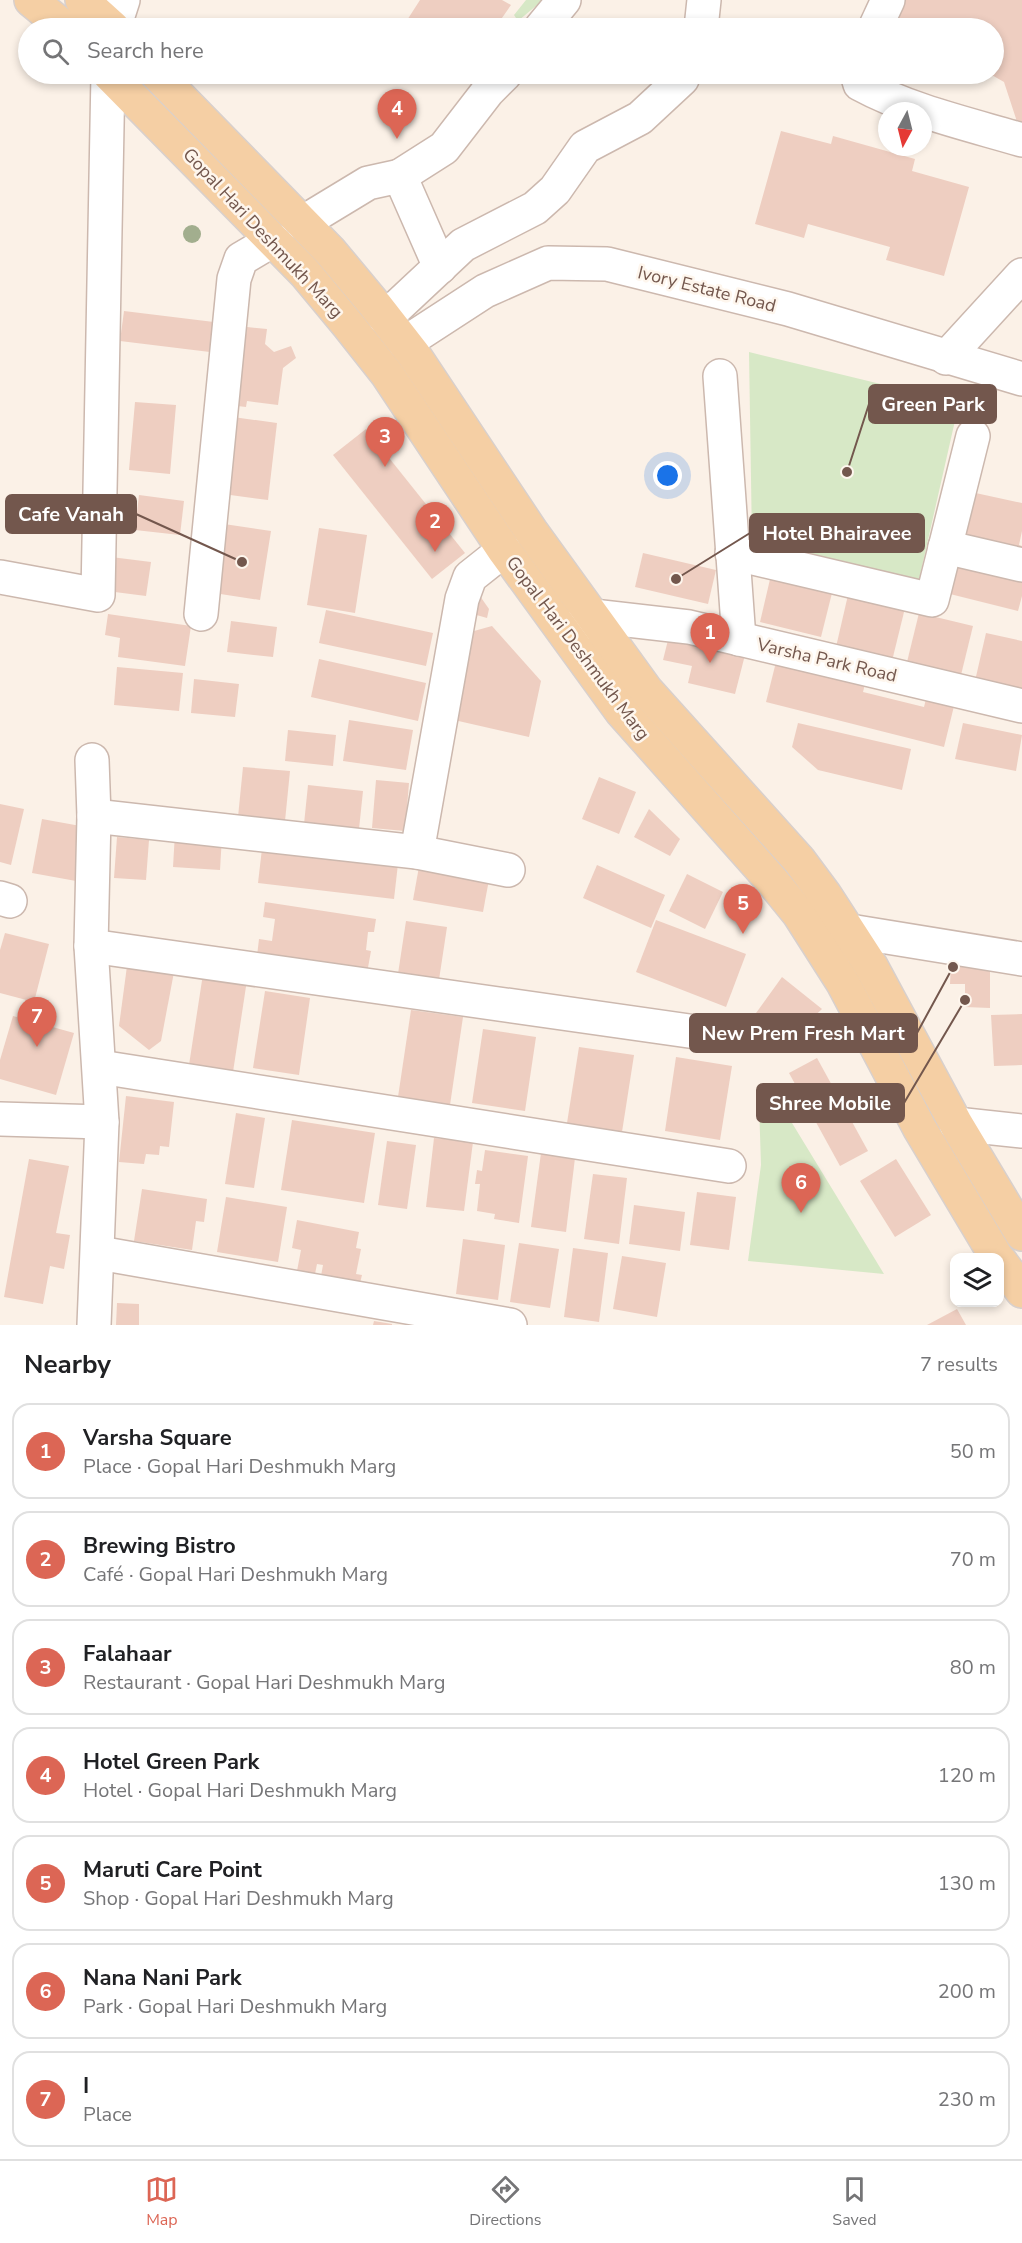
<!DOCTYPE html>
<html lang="en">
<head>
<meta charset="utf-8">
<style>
	:root { --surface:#fff; --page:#f2f2f2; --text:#202124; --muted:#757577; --line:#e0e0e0; --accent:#dc6655 }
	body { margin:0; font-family:"Nunito Sans",sans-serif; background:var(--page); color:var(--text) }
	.controls { position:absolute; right:18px; bottom:18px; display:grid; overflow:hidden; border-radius:12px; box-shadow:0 3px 9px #0003 }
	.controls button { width:54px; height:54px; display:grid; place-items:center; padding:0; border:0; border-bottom:2px solid var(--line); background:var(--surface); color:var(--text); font:30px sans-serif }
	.compass { position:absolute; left:878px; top:102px; width:54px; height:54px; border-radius:50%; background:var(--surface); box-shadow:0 3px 9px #0003; rotate:187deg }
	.you { position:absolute; left:668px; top:476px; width:21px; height:21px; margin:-15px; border:4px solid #fff; border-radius:50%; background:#1a73e8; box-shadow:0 0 0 9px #1a73e833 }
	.badge { display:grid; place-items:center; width:39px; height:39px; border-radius:50%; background:var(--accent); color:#fff; font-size:20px; font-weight:700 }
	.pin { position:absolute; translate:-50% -50px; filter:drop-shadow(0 2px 3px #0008) }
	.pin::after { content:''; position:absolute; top:32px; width:21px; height:18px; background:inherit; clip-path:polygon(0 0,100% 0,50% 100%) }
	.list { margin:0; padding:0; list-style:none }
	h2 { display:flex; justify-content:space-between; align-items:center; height:78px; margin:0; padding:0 24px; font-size:26px }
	h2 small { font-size:20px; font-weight:400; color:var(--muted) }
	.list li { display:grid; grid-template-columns:39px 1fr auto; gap:18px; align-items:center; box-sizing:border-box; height:96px; margin:0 12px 12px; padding:0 12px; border:2px solid var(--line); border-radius:18px }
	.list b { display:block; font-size:22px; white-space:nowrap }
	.list p { margin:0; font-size:20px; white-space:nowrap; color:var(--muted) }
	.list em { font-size:20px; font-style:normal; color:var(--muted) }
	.icon { flex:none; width:33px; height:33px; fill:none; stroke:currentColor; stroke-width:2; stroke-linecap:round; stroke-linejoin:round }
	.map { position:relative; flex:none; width:1022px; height:1325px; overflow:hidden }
	.search { position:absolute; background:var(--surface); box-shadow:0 3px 9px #0003; left:18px; right:18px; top:18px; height:66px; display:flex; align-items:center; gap:15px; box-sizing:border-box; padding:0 21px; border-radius:33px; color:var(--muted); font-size:22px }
	.sheet { height:834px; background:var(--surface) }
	nav { display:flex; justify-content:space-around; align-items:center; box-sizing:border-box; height:84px; border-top:2px solid var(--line); background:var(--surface); font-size:16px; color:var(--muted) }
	nav a { display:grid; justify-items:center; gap:3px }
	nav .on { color:var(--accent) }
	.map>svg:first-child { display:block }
	.green { fill:#d7e8c6 }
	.building { fill:#eecec1 }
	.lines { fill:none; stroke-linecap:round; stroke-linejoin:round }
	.minor-casing { stroke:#ccb8ae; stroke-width:36 }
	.major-casing { stroke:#d8d0cd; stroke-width:36 }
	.minor { stroke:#fff; stroke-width:33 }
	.major { stroke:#f5cfa4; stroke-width:33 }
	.tree { fill:#a2ae8e }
	.labels { text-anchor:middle; stroke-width:5; stroke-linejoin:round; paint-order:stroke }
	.street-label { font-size:18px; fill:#73574d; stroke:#fef6ed }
	.leader { fill:none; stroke:#73574d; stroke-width:2 }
	.callout-dot { fill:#73574d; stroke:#fef6ed; stroke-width:2 }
	.callout { fill:#73574d; stroke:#73574d; stroke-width:2 }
	.callout-label { font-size:20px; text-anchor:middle; font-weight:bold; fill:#fff }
</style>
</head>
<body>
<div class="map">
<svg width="1022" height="1325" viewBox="0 0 1022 1325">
	<rect width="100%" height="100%" fill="#fbf1e7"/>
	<!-- green -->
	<g class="green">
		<polygon points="526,0 543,0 518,21 514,15"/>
		<polygon points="749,352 959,403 918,584 752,541"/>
		<polygon points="778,1100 884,1274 748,1261 761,1165 759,1104"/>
	</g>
	<!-- building -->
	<g class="building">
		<polygon points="420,0 502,0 511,5 495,28 433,28 427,24 424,28 402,28"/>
		<polygon points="896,0 1022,0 1022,137 1004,82 990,74 994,74 994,28 888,28"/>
		<polygon points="781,131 831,144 833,136 915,159 912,171 969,187 944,276 886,260 890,247 808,224 804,238 755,224"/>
		<polygon points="124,311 222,323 218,353 120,341"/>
		<polygon points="247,327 267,329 265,344 274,352 291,346 296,358 283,368 278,405 247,401 246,407 229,405 237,341 245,342"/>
		<polygon points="135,402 176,405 170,474 129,470"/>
		<polygon points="233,417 277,423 268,500 223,494"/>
		<polygon points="366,429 465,553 432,579 333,455"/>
		<polygon points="971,492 1022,503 1022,531 1019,545 1022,546 1022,557 960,542"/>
		<polygon points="139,495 184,501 180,535 135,530"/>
		<polygon points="224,524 271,531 260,600 214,593"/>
		<polygon points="319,528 367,535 355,613 307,605"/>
		<polygon points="643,553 716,570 708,604 635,587"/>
		<polygon points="960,555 1022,571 1022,596 1018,611 950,594"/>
		<polygon points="111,557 151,562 146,596 107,591"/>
		<polygon points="771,575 833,589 821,637 760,622"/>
		<polygon points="473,586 489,609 487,618 466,612"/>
		<polygon points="848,595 905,608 892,661 836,647"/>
		<polygon points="326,610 433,633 426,666 319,643"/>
		<polygon points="919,613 973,626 961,675 907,662"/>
		<polygon points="108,614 191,626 185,666 118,657 120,638 105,635"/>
		<polygon points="231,621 277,627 273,657 227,652"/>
		<polygon points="492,626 541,681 529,737 454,720 474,631"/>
		<polygon points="670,632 746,651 735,694 688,683 692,666 663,660"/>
		<polygon points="986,633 1022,641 1022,691 975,681"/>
		<polygon points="319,659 426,683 418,721 311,697"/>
		<polygon points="776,662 865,684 863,692 924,707 926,699 954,706 944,747 766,702"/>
		<polygon points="117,667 183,673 179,711 114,705"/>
		<polygon points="194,679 239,684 235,717 191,713"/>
		<polygon points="349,720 413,730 406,770 343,761"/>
		<polygon points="798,723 911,749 902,790 818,770 792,747"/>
		<polygon points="963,723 1022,735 1016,771 955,759"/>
		<polygon points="288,730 336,735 333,766 285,761"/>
		<polygon points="243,767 290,771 285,821 238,817"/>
		<polygon points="599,777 636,792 619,834 582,819"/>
		<polygon points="376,780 409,783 405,831 372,828"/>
		<polygon points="308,785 363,791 359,829 304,824"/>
		<polygon points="0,804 24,809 11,865 0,862"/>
		<polygon points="649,809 680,839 670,856 634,837"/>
		<polygon points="42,819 86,827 76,881 32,873"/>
		<polygon points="175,833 222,836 220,870 173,867"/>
		<polygon points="117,837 149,840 146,880 114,878"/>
		<polygon points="263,840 399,855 394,899 258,883"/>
		<polygon points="420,861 490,874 483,912 413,900"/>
		<polygon points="597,865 665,895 651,928 583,898"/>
		<polygon points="687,874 723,892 705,929 669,911"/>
		<polygon points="265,902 376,919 374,932 368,932 366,950 371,951 367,973 257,956 259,939 272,941 275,919 263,917"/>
		<polygon points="656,920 746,954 726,1007 636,972"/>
		<polygon points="406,921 447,927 437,993 396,987"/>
		<polygon points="5,933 49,944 34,1002 0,993 0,950"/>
		<polygon points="951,962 990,963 990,1008 965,1007 965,984 950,984"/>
		<polygon points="127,966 174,972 161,1041 149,1050 119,1026"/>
		<polygon points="203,974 247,980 233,1072 189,1065"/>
		<polygon points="782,977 822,1009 786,1043 751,1020"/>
		<polygon points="265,991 310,998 299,1075 253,1068"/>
		<polygon points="411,1010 463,1017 450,1105 398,1097"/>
		<polygon points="1022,1014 1022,1065 994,1066 991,1015"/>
		<polygon points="13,1016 74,1033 56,1095 0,1079 0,1060"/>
		<polygon points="483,1029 536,1037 525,1111 472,1103"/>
		<polygon points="579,1047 634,1055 622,1132 567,1123"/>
		<polygon points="676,1057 732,1066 720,1140 665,1131"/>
		<polygon points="817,1058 868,1151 840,1166 789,1073"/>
		<polygon points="126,1096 174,1102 169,1147 160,1146 159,1155 146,1154 144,1164 119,1162"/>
		<polygon points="236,1113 265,1118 254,1188 225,1184"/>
		<polygon points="292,1120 375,1133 364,1203 281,1190"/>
		<polygon points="434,1138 473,1142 464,1211 426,1207"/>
		<polygon points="387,1141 416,1145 407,1209 378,1205"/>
		<polygon points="485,1150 528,1156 519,1223 494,1219 495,1214 477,1211 480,1184 475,1184 477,1170 482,1171"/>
		<polygon points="541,1153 575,1158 566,1232 531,1227"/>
		<polygon points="29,1159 69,1166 56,1233 70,1235 64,1269 50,1266 43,1304 4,1297"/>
		<polygon points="896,1159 931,1215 895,1237 860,1181"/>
		<polygon points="593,1174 627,1178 619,1244 584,1239"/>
		<polygon points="142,1189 207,1199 204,1222 196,1221 192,1250 134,1241"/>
		<polygon points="697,1192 736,1197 729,1250 690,1245"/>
		<polygon points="226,1197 287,1207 278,1262 217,1252"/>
		<polygon points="634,1205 685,1212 680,1251 629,1244"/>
		<polygon points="297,1220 359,1232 356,1248 361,1249 356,1274 362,1275 360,1283 321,1276 323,1265 317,1264 315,1274 297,1271 301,1250 292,1248"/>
		<polygon points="463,1239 505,1245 498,1300 456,1294"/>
		<polygon points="519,1243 559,1249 550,1308 510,1302"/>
		<polygon points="573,1248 608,1253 599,1322 564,1317"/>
		<polygon points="622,1256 666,1263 657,1317 613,1309"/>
		<polygon points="117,1303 139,1304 139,1325 116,1325"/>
		<polygon points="957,1309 966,1325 927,1325"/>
		<polygon points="374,1321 392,1324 392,1325 373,1325"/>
	</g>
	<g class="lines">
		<!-- minor casing -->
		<g class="minor-casing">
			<g id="minor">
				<polyline points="114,28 123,0"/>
				<polyline points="541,28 564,0"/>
				<polyline points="701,28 704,0"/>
				<polyline points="875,28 888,0"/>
				<path d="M857,74L860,84C910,111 968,124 1022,140"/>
				<polyline points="302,223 368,183 400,176"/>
				<polyline points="440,267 400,176 444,148 488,91 505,74"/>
				<polyline points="385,318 463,245 535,208 555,190 585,147 640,118 682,79 684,74"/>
				<polyline points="405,343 485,291 548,263 607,264 788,309 1022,379"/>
				<polyline points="946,358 1022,275"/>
				<polyline points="720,376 739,639"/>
				<polyline points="945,547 1022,565"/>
				<polyline points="732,553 932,600 973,436"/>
				<polyline points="0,577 98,595 108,74"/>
				<polyline points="201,614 234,279 241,259 273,240"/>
				<polyline points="574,629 593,616 689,627 1022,706"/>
				<polyline points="92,760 94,816 91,946 102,1122 94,1325"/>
				<polyline points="94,816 417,852 508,870"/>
				<polyline points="417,852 462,599 470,577 504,550"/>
				<polyline points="0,898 10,901"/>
				<polyline points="850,931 1022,959"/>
				<polyline points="91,946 717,1035"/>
				<polyline points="100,1067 729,1166"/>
				<polyline points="0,1119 102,1122"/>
				<polyline points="956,1124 1022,1131"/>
				<polyline points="99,1253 510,1325"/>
			</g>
		</g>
		<!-- major casing -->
		<g class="major-casing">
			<g id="major">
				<polyline points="31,0 65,28"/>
				<polyline points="82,0 113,28"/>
				<polyline points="109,74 305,273 349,326 387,374 504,550 621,711 773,882 799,914 843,983 920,1129 997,1258"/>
				<polyline points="157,74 330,251 375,305 414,355 531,531 646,690 799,860 825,895 871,966 956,1124 1022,1234"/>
				<polyline points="1000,1261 1022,1291"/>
			</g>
		</g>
		<!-- minor -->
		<use href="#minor" class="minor"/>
		<!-- major -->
		<use href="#major" class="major"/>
	</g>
	<!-- trees -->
	<circle class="tree" cx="192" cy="234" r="9"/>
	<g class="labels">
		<!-- street labels -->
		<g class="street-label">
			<text transform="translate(263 233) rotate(47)" y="6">Gopal Hari Deshmukh Marg</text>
			<text transform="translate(707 289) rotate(14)" y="6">Ivory Estate Road</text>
			<text transform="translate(578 648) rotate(53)" y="6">Gopal Hari Deshmukh Marg</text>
			<text transform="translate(827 660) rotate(13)" y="6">Varsha Park Road</text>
		</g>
	</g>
	<!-- callouts -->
	<path class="leader" d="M847 472L869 404M242 562L136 514M676 579L750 533M953 967L917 1033M965 1000L904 1103"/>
	<g class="callout-dot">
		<circle cx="847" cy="472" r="6"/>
		<circle cx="242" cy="562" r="6"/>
		<circle cx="676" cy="579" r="6"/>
		<circle cx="953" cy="967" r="6"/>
		<circle cx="965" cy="1000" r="6"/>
	</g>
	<g class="callout">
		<rect x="869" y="385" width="127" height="38" rx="6"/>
		<rect x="6" y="495" width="130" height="38" rx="6"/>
		<rect x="750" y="514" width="174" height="38" rx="6"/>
		<rect x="690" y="1014" width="227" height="38" rx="6"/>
		<rect x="757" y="1084" width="147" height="38" rx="6"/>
	</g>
	<g class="callout-label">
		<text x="933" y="411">Green Park</text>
		<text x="71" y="521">Cafe Vanah</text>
		<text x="837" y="540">Hotel Bhairavee</text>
		<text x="803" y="1040">New Prem Fresh Mart</text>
		<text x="830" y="1110">Shree Mobile</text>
	</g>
</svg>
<div class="controls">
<button><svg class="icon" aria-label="layers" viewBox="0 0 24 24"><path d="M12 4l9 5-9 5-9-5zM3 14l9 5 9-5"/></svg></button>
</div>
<svg class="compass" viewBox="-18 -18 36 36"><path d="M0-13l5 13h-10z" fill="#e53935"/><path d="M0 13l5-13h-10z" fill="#757577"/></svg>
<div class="you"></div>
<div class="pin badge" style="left:710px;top:663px">1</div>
<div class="pin badge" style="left:435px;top:552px">2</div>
<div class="pin badge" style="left:385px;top:467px">3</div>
<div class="pin badge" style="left:397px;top:139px">4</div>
<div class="pin badge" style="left:743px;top:934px">5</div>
<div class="pin badge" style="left:801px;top:1213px">6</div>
<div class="pin badge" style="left:37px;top:1047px">7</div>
<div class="search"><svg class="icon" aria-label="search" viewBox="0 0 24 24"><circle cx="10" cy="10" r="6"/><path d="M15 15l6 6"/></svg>Search here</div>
</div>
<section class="sheet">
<h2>Nearby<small>7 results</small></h2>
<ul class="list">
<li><span class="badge">1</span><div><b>Varsha Square</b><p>Place · Gopal Hari Deshmukh Marg</p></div><em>50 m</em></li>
<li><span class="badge">2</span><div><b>Brewing Bistro</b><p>Café · Gopal Hari Deshmukh Marg</p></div><em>70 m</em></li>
<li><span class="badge">3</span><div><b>Falahaar</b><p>Restaurant · Gopal Hari Deshmukh Marg</p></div><em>80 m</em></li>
<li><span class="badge">4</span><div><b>Hotel Green Park</b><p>Hotel · Gopal Hari Deshmukh Marg</p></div><em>120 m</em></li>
<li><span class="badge">5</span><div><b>Maruti Care Point</b><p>Shop · Gopal Hari Deshmukh Marg</p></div><em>130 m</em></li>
<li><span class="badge">6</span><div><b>Nana Nani Park</b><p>Park · Gopal Hari Deshmukh Marg</p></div><em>200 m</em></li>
<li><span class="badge">7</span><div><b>I</b><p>Place</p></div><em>230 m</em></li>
</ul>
</section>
<nav>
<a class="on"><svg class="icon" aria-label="map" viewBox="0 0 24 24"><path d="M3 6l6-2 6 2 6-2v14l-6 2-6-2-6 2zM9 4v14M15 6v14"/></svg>Map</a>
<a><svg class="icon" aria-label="directions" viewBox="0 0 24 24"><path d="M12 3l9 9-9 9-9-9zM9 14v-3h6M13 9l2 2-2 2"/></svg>Directions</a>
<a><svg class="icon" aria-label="saved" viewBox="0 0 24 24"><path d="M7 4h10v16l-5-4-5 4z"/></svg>Saved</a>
</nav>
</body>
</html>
